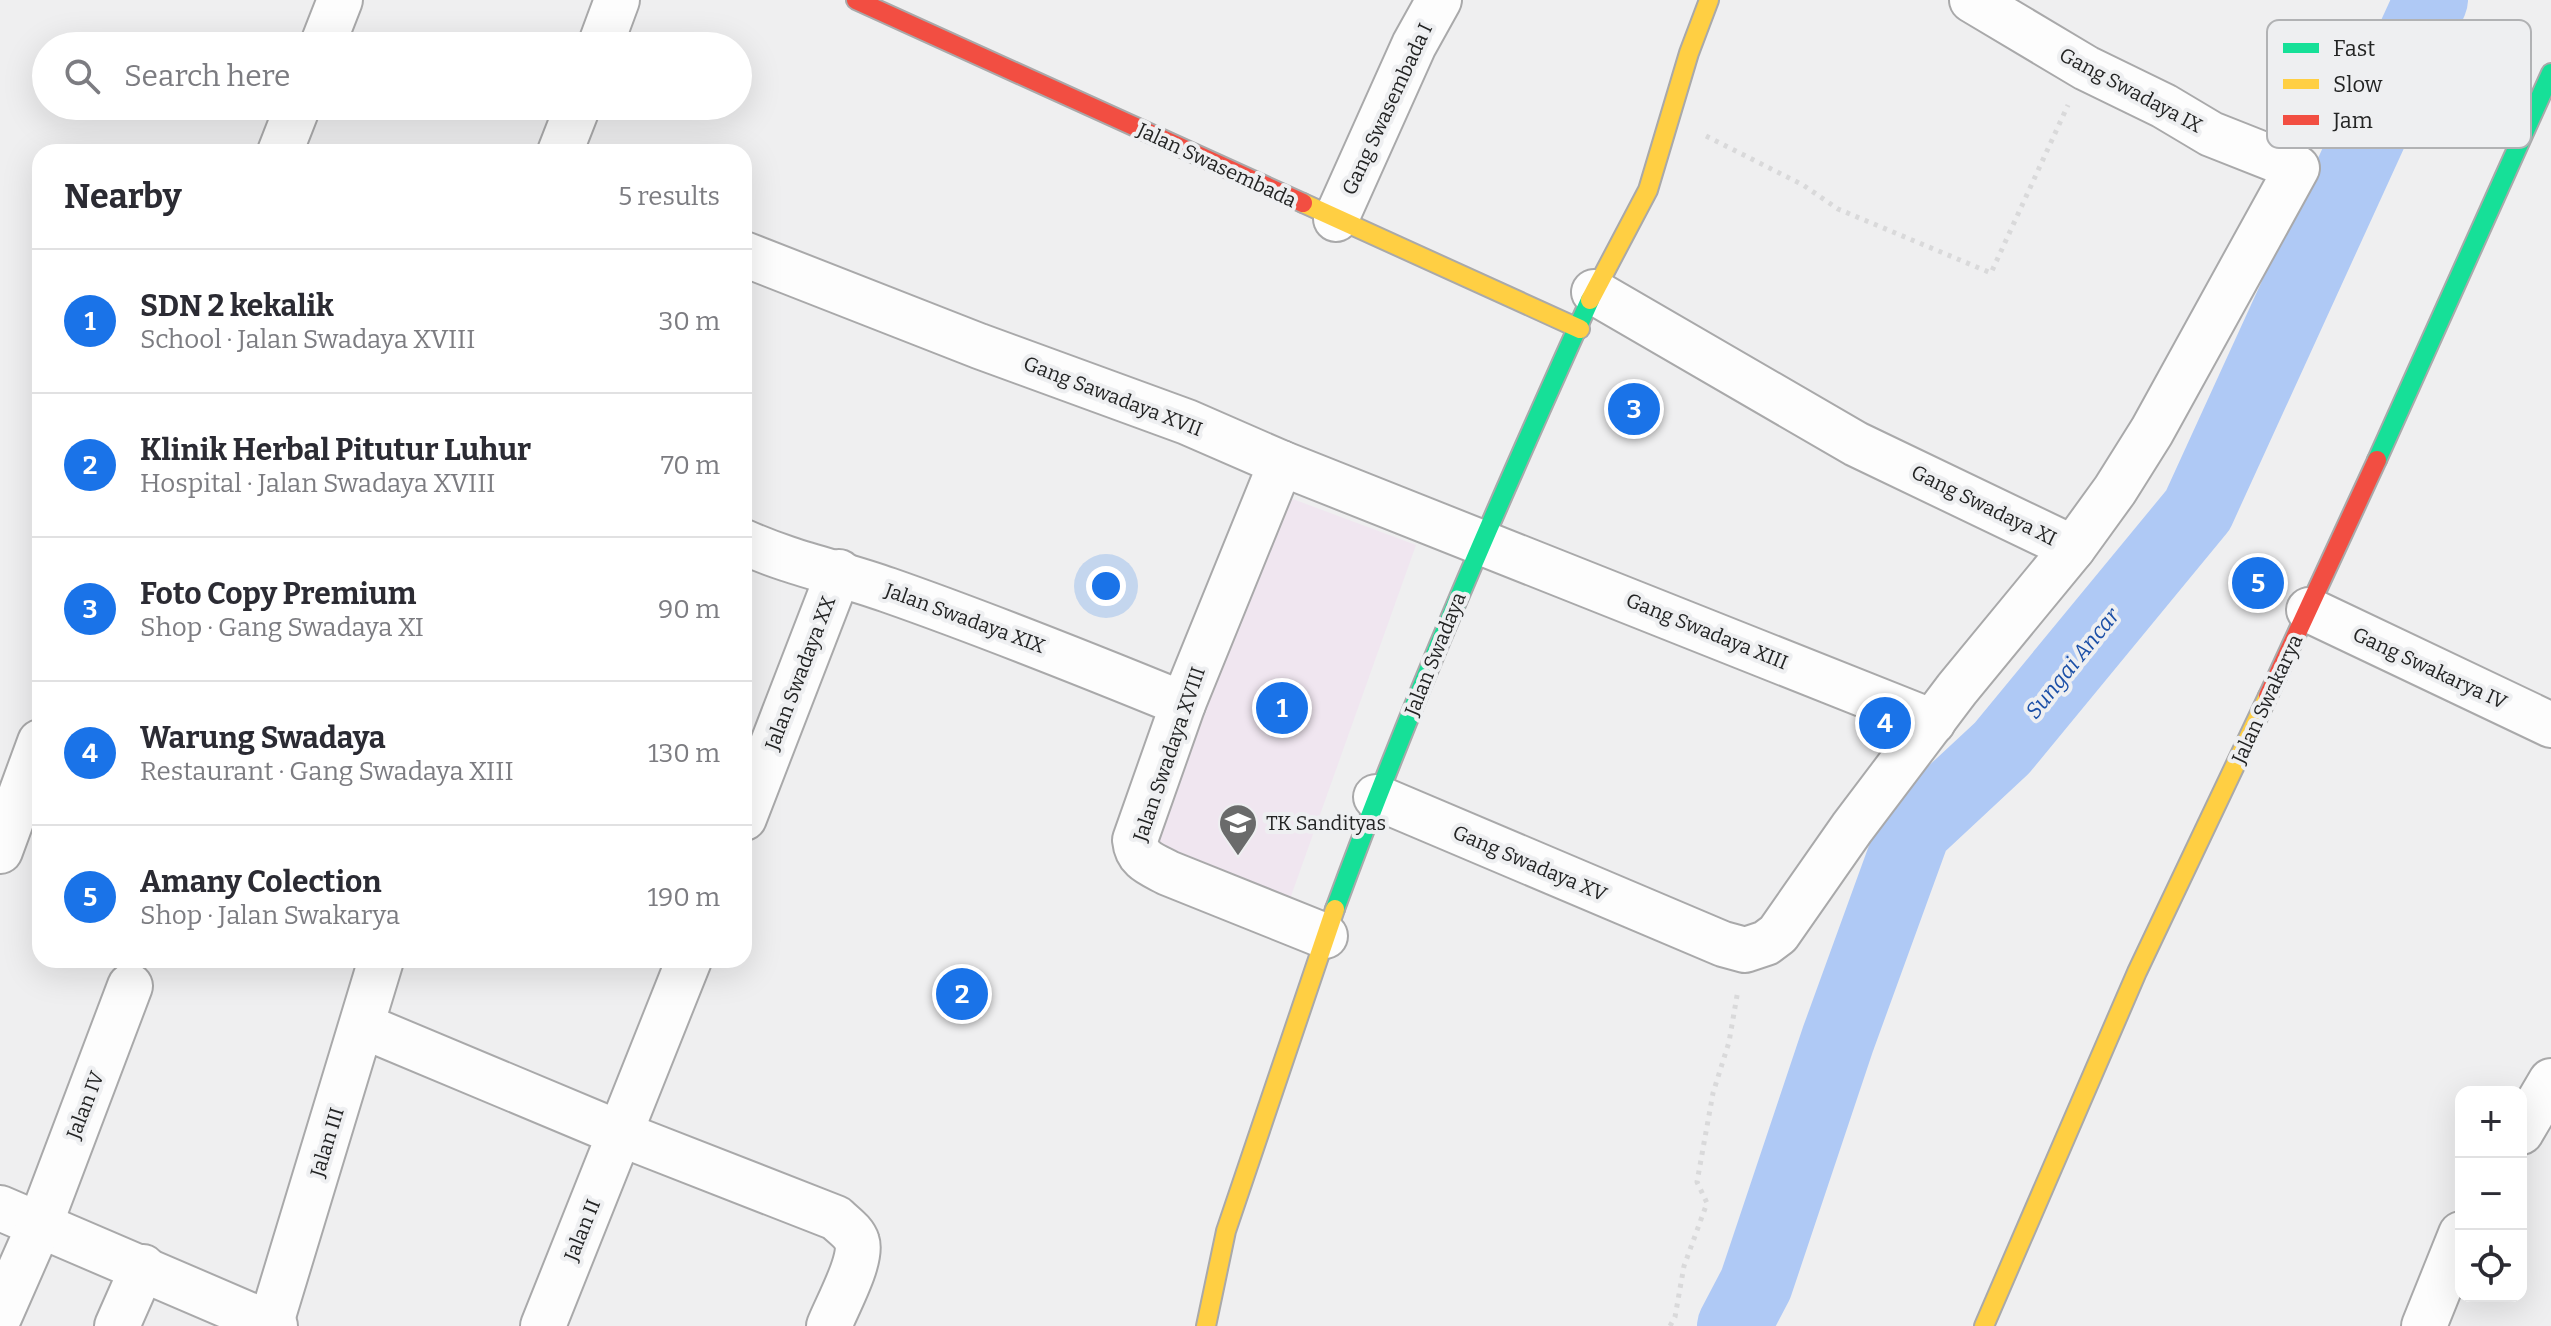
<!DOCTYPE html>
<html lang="en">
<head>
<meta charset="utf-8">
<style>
	:root { --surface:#fff; --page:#f7f7f7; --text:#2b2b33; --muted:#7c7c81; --line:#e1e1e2; --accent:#1a73e8 }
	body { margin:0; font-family:Bitter,serif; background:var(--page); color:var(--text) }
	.controls { position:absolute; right:24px; bottom:24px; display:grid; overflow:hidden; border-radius:16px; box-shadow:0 8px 32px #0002 }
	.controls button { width:72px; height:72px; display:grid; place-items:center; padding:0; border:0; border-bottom:2px solid var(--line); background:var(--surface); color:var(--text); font:40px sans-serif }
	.you { position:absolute; left:1106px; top:586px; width:28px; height:28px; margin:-20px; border:6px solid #fff; border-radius:50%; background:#1a73e8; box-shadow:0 0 0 12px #1a73e833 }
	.badge { display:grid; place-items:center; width:52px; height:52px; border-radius:50%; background:var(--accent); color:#fff; font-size:26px; font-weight:700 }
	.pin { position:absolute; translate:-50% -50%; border:4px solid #fff; box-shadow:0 2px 8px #0006 }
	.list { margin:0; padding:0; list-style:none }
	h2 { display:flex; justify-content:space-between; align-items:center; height:104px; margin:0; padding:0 32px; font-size:34px }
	h2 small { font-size:26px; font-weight:400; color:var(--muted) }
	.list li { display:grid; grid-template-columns:52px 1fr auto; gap:24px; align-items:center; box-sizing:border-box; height:144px; padding:0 32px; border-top:2px solid var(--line) }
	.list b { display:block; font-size:30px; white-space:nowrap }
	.list p { margin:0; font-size:26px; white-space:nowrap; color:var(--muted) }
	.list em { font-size:26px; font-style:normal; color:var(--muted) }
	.icon { flex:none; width:44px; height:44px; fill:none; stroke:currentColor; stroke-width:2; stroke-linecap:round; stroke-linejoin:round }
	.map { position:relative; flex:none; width:2551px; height:1326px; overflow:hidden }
	.search { position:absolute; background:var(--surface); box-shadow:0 8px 32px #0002; left:32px; top:32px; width:720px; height:88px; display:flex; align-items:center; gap:20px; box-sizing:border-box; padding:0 28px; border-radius:44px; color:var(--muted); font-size:30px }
	.panel { position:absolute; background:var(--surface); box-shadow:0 8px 32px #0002; left:32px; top:144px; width:720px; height:824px; border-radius:24px }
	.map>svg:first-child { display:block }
	.education { fill:#f0e6f0 }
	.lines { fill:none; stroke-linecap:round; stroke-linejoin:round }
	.river { stroke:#afc9f5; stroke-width:74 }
	.street-casing { stroke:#a9a9aa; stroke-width:48 }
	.fast-casing { stroke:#a9a9aa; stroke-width:22 }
	.slow-casing { stroke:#a9a9aa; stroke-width:22 }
	.jam-casing { stroke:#a9a9aa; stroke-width:22 }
	.path { stroke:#d9d9da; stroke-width:5; stroke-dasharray:4 6; stroke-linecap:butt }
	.street { stroke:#fdfdfd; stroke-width:44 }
	.fast { stroke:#16e098; stroke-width:18 }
	.slow { stroke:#ffcf43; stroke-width:18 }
	.jam { stroke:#f24e42; stroke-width:18 }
	.labels { text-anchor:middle; stroke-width:8; stroke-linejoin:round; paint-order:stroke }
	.street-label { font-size:20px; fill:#232424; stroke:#eeeff1 }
	.poi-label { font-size:20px; fill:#232424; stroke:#eeeff1; text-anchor:start }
	.water-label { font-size:22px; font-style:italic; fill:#1b4fa7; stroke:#eeeff1 }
	.key { fill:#eeeff1; stroke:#b1b2b4; stroke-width:2 }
	.key-label { font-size:22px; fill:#232424 }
</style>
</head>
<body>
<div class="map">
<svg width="2551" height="1326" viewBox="0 0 2551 1326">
	<rect width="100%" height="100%" fill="#efeff0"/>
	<!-- education -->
	<polygon class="education" points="1290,498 1416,545 1285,913 1140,871"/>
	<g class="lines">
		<!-- river -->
		<polyline class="river" points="1734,1326 1756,1284 1838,1039 1914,830 2002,748 2198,510 2431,0"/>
		<!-- street casing -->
		<g class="street-casing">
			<g id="street">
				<polyline points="322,46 340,0"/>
				<polyline points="600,46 617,0"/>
				<polyline points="280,152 298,106"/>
				<polyline points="560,152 578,106"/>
				<polyline points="1336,219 1414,45 1439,0"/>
				<polyline points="744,254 979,346 1187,422 1281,463 1933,722"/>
				<polyline points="1594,292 1856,444 2073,548"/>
				<path d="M1281,463L1183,704L1135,840C1137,860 1151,864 1168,873L1325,936"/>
				<path d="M744,542C790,563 840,573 888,590C988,625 1085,664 1183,704"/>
				<polyline points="2309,610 2551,725"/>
				<polyline points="1376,797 1723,944 1745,950 1766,943 1778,934 1852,828 1957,689 2073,548 2115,490 2152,431 2297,168 2211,134 2164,106 2086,68 1972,0"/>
				<polyline points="744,818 839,572"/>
				<polyline points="0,851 40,742"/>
				<path d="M363,1026L621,1134L836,1218C843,1225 854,1232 857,1242C863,1259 836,1308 829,1326"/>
				<polyline points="2521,1132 2551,1081"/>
				<polyline points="0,1208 275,1326"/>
				<polyline points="0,1315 40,1224 130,986"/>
				<polyline points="117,1326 143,1267"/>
				<polyline points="270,1326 381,960"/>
				<polyline points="543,1326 689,960"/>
				<polyline points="2424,1326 2461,1234"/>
			</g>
		</g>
		<!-- fast casing -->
		<g class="fast-casing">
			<g id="fast">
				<polyline points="2377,460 2551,73"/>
				<path d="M1335,909C1411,702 1499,501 1590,300"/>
			</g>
		</g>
		<!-- slow casing -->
		<g class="slow-casing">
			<g id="slow">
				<polyline points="1303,203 1580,329"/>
				<polyline points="1590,300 1648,190 1689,53 1709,0"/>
				<polyline points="1206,1326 1226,1231 1335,909"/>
				<polyline points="1984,1326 2137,972 2268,696"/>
			</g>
		</g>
		<!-- jam casing -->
		<g class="jam-casing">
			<g id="jam">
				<polyline points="856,0 1303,203"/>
				<polyline points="2268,696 2377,460"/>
			</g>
		</g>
		<!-- path -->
		<g class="path">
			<polyline points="1706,136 1803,185 1838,209 1991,273 2068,105"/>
			<polyline points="1670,1326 1675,1317 1684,1266 1707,1203 1697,1182 1713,1093 1729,1042 1738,990"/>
		</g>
		<!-- street -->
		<use href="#street" class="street"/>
		<!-- fast -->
		<use href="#fast" class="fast"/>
		<!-- slow -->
		<use href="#slow" class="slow"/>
		<!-- jam -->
		<use href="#jam" class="jam"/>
	</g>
	<!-- icons -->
	<defs>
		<g id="school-pin" transform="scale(2)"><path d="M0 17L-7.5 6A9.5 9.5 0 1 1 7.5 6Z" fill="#6a6b6b" stroke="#eeeff1"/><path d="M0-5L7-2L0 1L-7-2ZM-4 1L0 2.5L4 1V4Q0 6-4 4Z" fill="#fff"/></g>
	</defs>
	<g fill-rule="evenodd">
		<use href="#school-pin" x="1238" y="823"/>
	</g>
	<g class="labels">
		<!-- street labels -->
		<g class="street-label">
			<text transform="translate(2131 90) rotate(28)" y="7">Gang Swadaya IX</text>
			<text transform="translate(1387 109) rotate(-65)" y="7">Gang Swasembada I</text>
			<text transform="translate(1217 165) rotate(25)" y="7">Jalan Swasembada</text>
			<text transform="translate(1113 396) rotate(21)" y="7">Gang Sawadaya XVII</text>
			<text transform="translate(1984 505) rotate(26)" y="7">Gang Swadaya XI</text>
			<text transform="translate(965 618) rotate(20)" y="7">Jalan Swadaya XIX</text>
			<text transform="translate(1707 631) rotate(22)" y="7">Gang Swadaya XIII</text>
			<text transform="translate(1435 654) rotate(-68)" y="7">Jalan Swadaya</text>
			<text transform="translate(2430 668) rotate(25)" y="7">Gang Swakarya IV</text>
			<text transform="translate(800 673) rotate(-69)" y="7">Jalan Swadaya XX</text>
			<text transform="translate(2267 699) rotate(-65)" y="7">Jalan Swakarya</text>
			<text transform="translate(1169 754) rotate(-71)" y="7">Jalan Swadaya XVIII</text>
			<text transform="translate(1530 863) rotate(23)" y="7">Gang Swadaya XV</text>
			<text transform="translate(85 1105) rotate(-69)" y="7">Jalan IV</text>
			<text transform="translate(327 1142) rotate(-73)" y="7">Jalan III</text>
			<text transform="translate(582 1230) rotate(-68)" y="7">Jalan II</text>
		</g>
		<!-- poi labels -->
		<g class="poi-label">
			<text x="1266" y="830">TK Sandityas</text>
		</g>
		<!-- water labels -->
		<g class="water-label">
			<text transform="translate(2072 663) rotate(-51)" y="8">Sungai Ancar</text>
		</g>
	</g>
	<!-- legend -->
	<rect x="2267" y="20" width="264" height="128" rx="12" class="key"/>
	<rect x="2283" y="43" width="36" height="10" fill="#16e098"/>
	<rect x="2283" y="79" width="36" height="10" fill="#ffcf43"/>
	<rect x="2283" y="115" width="36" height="10" fill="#f24e42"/>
	<g class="key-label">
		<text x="2333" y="56">Fast</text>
		<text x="2333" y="92">Slow</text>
		<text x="2333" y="128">Jam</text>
	</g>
</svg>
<div class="controls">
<button>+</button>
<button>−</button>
<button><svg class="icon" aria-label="locate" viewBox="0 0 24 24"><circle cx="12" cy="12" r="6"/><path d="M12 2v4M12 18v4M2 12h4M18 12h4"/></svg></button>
</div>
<div class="you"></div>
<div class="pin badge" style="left:1282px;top:708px">1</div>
<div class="pin badge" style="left:962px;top:994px">2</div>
<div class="pin badge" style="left:1634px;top:409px">3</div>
<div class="pin badge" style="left:1885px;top:723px">4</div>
<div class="pin badge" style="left:2258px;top:583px">5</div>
<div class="search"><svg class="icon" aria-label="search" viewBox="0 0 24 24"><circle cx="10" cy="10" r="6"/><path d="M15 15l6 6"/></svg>Search here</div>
<section class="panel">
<h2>Nearby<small>5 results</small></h2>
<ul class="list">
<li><span class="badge">1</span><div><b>SDN 2 kekalik</b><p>School · Jalan Swadaya XVIII</p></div><em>30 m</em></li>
<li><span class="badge">2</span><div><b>Klinik Herbal Pitutur Luhur</b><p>Hospital · Jalan Swadaya XVIII</p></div><em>70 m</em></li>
<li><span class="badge">3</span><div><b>Foto Copy Premium</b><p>Shop · Gang Swadaya XI</p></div><em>90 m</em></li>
<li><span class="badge">4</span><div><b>Warung Swadaya</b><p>Restaurant · Gang Swadaya XIII</p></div><em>130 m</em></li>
<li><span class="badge">5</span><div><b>Amany Colection</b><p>Shop · Jalan Swakarya</p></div><em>190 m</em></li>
</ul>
</section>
</div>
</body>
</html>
